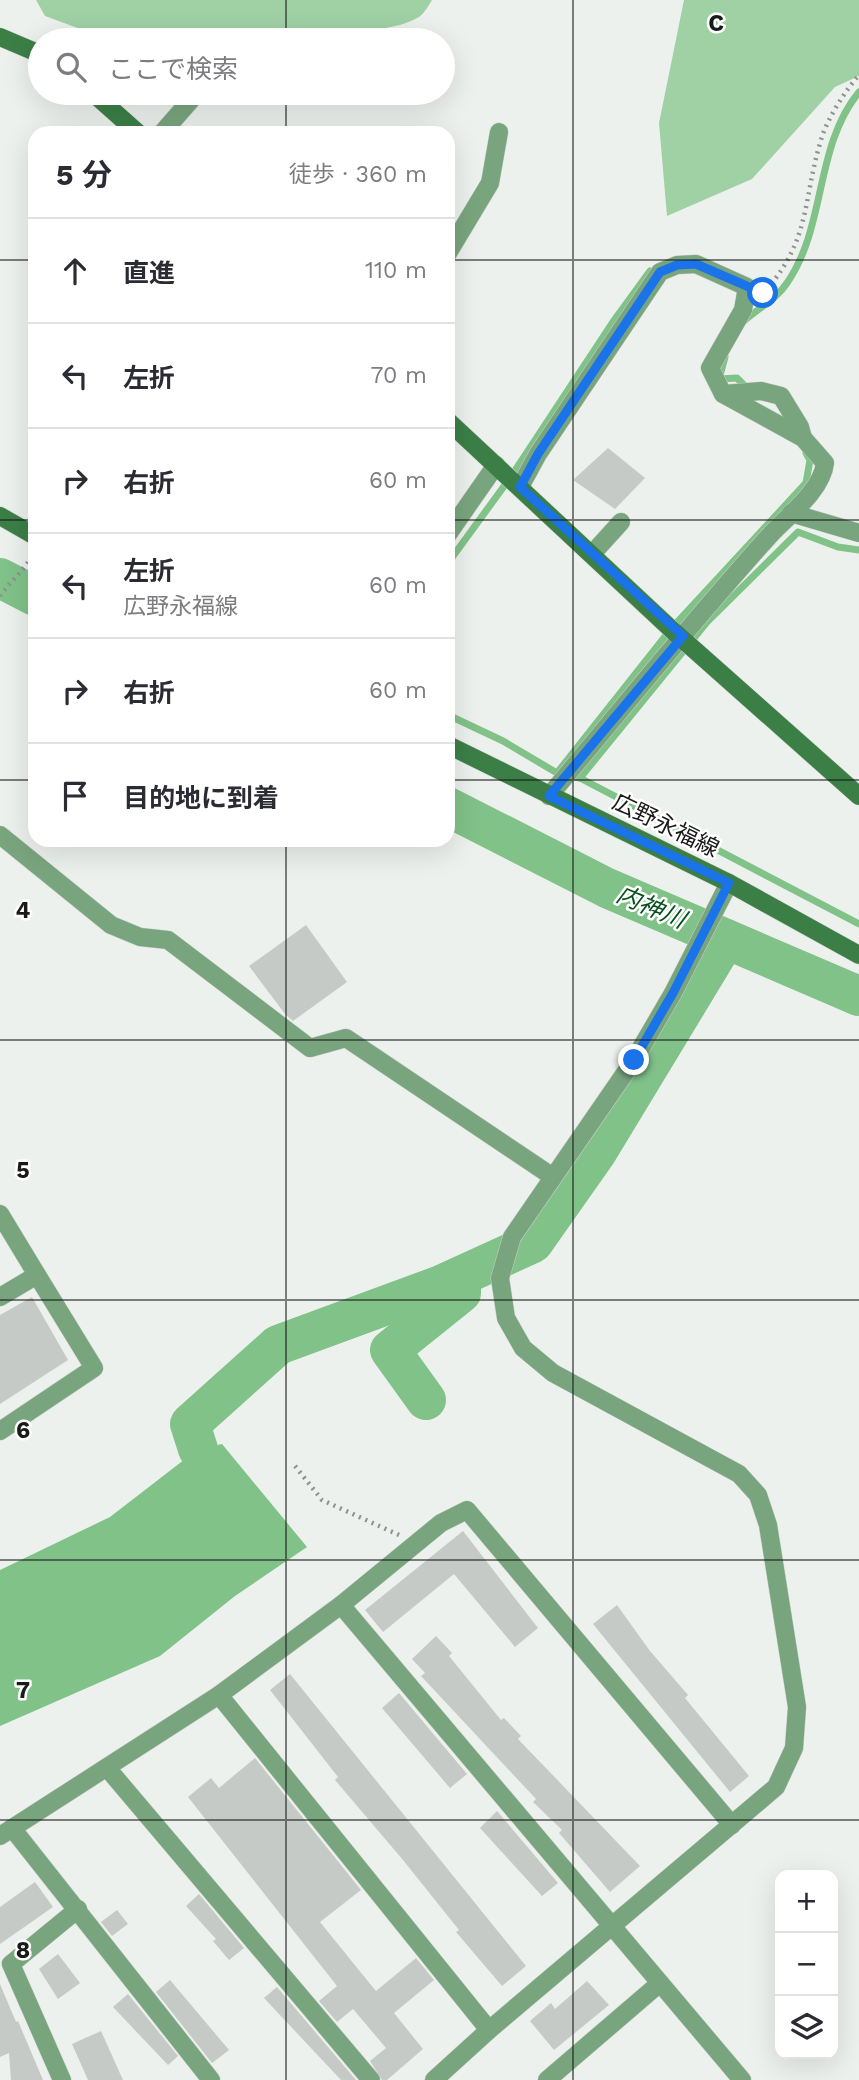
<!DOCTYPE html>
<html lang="ja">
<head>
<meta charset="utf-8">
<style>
	:root { --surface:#fff; --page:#f7f7f7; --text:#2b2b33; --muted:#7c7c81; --line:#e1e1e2 }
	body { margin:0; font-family:"Work Sans","Noto Sans JP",sans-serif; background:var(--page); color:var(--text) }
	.controls { position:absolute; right:21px; bottom:21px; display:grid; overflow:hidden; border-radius:14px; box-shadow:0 7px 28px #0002 }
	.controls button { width:63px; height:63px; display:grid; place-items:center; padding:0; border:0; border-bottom:2px solid var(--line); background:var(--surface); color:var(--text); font:35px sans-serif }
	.stop { position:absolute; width:21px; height:21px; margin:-16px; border:5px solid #1a73e8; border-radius:50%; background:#fff }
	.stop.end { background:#1a73e8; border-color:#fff; box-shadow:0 2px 7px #0008 }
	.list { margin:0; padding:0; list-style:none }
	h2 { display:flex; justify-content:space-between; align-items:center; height:91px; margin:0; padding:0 28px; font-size:30px }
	h2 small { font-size:23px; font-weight:400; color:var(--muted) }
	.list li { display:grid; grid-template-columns:46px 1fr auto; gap:21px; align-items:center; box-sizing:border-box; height:105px; padding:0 28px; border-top:2px solid var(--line) }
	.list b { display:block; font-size:26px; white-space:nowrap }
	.list p { margin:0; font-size:23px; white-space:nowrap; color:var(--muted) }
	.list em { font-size:23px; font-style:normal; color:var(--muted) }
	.icon { flex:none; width:38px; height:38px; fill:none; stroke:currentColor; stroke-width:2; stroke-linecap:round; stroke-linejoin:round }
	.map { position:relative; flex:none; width:859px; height:2080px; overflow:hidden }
	.search { position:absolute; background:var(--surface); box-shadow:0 7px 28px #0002; left:28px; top:28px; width:427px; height:77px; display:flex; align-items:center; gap:18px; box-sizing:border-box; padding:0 24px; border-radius:38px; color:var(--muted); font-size:26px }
	.panel { position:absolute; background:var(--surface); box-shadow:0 7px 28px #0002; left:28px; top:126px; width:427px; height:721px; border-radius:21px }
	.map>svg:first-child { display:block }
	.green { fill:#a0d1a5 }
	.water { fill:#81c289 }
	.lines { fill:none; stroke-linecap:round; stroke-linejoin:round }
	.stream { stroke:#81c289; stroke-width:7 }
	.river { stroke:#81c289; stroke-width:40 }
	.building { fill:#c6cac6 }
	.street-casing { stroke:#cbcfcb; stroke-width:19 }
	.secondary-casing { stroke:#cbcfcb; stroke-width:19 }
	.path { stroke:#8e918e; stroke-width:4.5; stroke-dasharray:2 5; stroke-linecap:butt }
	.street { stroke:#79a57e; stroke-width:18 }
	.secondary { stroke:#3b7f47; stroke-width:18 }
	.route { stroke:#1a73e8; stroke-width:9 }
	.grid { fill:none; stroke:#191b19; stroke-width:2; stroke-opacity:0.55 }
	.labels { text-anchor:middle; stroke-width:5; stroke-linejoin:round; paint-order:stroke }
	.street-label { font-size:23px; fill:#191b19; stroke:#fff }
	.water-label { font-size:24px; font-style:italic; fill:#05501c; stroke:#fff }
	.grid-label { font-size:23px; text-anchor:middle; font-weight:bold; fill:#191b19; stroke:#fff; stroke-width:5; stroke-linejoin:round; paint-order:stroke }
</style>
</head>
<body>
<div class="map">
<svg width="859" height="2080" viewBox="0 0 859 2080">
	<rect width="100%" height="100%" fill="#edf1ed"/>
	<!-- green -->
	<g class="green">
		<path d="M36,0H432C429,5 424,14 419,17C389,35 345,27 312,40H110L45,16Z"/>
		<polygon points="684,0 859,0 859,76 835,87 752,179 667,216 659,123"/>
	</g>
	<!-- water -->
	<polygon class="water" points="222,1444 307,1547 235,1596 160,1656 0,1726 0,1570 110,1517 198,1449"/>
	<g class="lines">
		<!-- stream -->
		<g class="stream">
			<path d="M743,322C758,308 776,300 787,283C827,225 814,147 859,92"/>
			<polyline points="725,357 719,379 737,378 744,385 746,392"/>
			<polyline points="448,563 510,478 615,319 650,271"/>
			<polyline points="448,715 503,741 557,773 580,778 859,924"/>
			<polyline points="557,773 671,629 806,483 810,460 806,453"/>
			<polyline points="580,778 707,622 798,532 838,547 859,550"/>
		</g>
		<!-- river -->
		<g class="river">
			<polyline points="0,578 35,596"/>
			<polyline points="448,807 607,888 859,996"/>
			<polyline points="426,1400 390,1350 461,1293 461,1281"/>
			<polyline points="198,1449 190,1424 278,1345 441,1285 533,1243 597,1152 726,939"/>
		</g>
	</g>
	<!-- building -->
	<g class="building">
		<polygon points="608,448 645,478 615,509 573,480"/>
		<polygon points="306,925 347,982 293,1021 285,1014 249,966"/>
		<polygon points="32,1297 68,1360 0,1404 0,1315"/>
		<polygon points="463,1531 538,1628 515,1647 454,1574 383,1632 365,1610"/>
		<polygon points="617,1605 650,1651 688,1695 685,1698 749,1776 730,1792 593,1624"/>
		<polygon points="436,1636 452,1653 449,1656 501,1720 504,1718 521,1736 518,1739 640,1866 610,1892 559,1833 562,1830 533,1802 536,1799 421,1676 425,1673 412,1659"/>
		<polygon points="290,1674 526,1966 502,1986 456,1932 459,1930 403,1860 335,1780 338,1777 270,1690"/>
		<polygon points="399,1693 467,1774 450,1788 382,1708"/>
		<polygon points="255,1758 361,1890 320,1922 358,1969 376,1991 416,1958 434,1980 394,2013 423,2049 387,2080 382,2080 370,2061 386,2048 353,2009 337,2022 319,2001 337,1986 188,1797 211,1778 219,1788"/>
		<polygon points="497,1811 558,1883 542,1896 480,1828"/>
		<polygon points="35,1882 53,1907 0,1944 0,1907"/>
		<polygon points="199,1894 244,1948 229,1960 213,1941 216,1939 186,1906"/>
		<polygon points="117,1910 128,1924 112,1936 101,1922"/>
		<polygon points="58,1954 80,1983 58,1999 39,1969"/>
		<polygon points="170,1980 229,2050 212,2063 156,1992"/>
		<polygon points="587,1981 609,2005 554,2050 530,2021 551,2003 555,2009"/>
		<polygon points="0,1984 16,2022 18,2021 43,2080 11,2080 9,2053 0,2057"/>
		<polygon points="277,1987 356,2080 341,2080 264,1998"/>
		<polygon points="128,1994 178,2056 168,2065 113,2007"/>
		<polygon points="101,2031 123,2080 88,2080 72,2044"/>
	</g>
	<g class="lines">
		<!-- street casing -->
		<g class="street-casing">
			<g id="street">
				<polyline points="162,133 197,93"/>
				<polyline points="448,253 490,183 499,132"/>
				<polyline points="723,394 761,391 781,396 800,427 803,438"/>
				<path d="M520,487L538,454L660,272L677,265L696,264L747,287L743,310L710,368L723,394L803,438L825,463C822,490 789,515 771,534C694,619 623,708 549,796"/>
				<polyline points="791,513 859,533"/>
				<polyline points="448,534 496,465"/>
				<polyline points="592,554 621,522"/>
				<polyline points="0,835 111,925 140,937 168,940 310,1048 346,1038 553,1177"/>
				<polyline points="0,1214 37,1275 0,1297"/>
				<polyline points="0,1431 94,1368 37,1275"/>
				<polyline points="341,1605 742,2080"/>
				<polyline points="219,1695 489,2030"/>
				<polyline points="108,1769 371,2080"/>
				<polyline points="12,1828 211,2080"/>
				<polyline points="0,1836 219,1695 341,1605 441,1523 467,1510 732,1825"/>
				<polyline points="62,2080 11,1964 78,1909"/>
				<polyline points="434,2080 489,2030 776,1787 794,1748 797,1707 768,1525 758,1495 739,1474 553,1373 523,1348 506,1318 500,1278 512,1237 634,1060 673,993 729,883"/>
				<polyline points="547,2080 660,1983"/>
			</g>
		</g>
		<!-- secondary casing -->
		<g class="secondary-casing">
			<g id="secondary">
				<polyline points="0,37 40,54"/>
				<polyline points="93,93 138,133"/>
				<polyline points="448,421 671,629 859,796"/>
				<polyline points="0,516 35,536"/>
				<polyline points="448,745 729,883 859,955"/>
			</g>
		</g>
		<!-- path -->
		<g class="path">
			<path d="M767,289C811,238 803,198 821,140C827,119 845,91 859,75"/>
			<path d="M0,596C11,581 23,571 34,554"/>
			<polyline points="295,1466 322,1500 399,1535"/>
		</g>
		<!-- street -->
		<use href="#street" class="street"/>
		<!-- secondary -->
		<use href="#secondary" class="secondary"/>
	</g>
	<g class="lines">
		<!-- route -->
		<polyline class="route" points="634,1060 673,993 729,883 549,796 683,636 520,487 538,454 660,272 677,265 696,264 763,293"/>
	</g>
	<!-- grid -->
	<path class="grid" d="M286,0V40M573,0V2080M286,93V133M0,260H35M448,260H859M0,520H35M448,520H859M0,780H35M448,780H859M286,840V2080M0,1040H859M0,1300H859M0,1560H859M0,1820H859"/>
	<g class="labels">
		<!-- street labels -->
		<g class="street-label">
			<text transform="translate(666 825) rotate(26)" y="8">広野永福線</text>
		</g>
		<!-- water labels -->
		<g class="water-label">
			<text transform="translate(651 907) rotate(23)" y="8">内神川</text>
		</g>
	</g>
	<g class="grid-label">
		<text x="716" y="31">C</text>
		<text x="23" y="918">4</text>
		<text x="23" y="1178">5</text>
		<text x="23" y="1438">6</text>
		<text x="23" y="1698">7</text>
		<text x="23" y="1958">8</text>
	</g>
</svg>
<div class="controls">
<button>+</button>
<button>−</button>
<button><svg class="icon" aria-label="layers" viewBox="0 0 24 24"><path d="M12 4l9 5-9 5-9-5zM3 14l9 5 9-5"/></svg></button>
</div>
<div class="stop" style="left:763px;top:293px"></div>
<div class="stop end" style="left:634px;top:1060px"></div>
<div class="search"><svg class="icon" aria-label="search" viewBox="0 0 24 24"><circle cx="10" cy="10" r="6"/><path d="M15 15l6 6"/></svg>ここで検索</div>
<section class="panel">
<h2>5 分<small>徒歩 · 360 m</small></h2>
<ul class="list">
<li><svg class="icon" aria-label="ahead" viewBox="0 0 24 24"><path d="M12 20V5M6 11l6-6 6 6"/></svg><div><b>直進</b></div><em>110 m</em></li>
<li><svg class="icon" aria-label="left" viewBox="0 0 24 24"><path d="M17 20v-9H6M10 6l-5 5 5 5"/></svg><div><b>左折</b></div><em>70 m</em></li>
<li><svg class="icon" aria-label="right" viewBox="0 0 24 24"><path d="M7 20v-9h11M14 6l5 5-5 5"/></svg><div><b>右折</b></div><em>60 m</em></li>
<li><svg class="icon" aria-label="left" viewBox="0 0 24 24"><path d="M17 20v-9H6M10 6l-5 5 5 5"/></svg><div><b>左折</b><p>広野永福線</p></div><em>60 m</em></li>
<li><svg class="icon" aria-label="right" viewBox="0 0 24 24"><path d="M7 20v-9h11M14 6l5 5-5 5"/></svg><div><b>右折</b></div><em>60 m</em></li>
<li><svg class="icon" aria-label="arrive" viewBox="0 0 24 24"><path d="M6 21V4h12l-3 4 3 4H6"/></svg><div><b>目的地に到着</b></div></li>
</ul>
</section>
</div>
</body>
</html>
